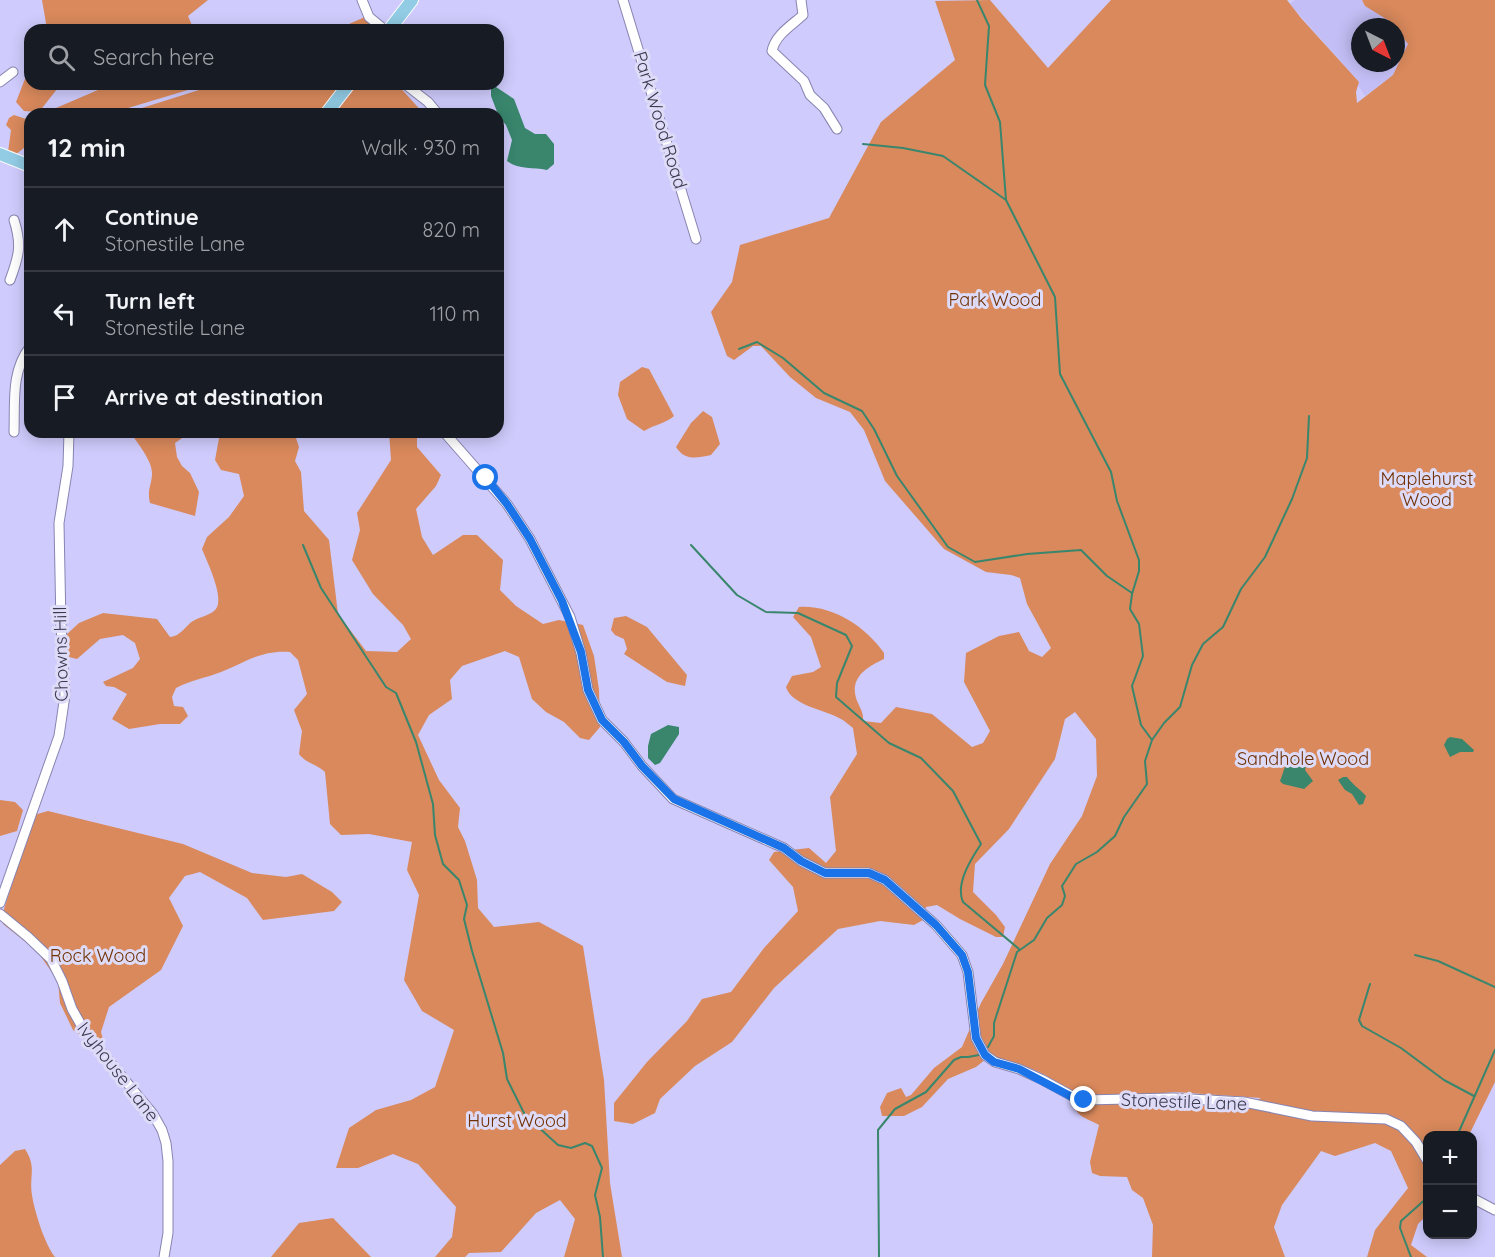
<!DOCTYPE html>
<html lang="en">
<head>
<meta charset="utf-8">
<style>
	:root { --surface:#171b24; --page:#20242c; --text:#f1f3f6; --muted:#9ea1a6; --line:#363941 }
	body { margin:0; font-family:Quicksand,sans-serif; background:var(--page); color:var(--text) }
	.controls { position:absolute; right:18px; bottom:18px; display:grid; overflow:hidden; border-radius:12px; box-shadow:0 3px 15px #0003 }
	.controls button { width:54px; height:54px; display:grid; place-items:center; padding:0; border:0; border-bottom:2px solid var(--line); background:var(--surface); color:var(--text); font:30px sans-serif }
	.compass { position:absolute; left:1351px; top:18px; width:54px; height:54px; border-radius:50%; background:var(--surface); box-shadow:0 3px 15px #0003; rotate:138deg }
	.stop { position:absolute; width:18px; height:18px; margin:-14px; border:4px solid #1a73e8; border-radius:50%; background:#fff }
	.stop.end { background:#1a73e8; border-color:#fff; box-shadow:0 2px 6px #0008 }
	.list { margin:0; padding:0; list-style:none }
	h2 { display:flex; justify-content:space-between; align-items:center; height:78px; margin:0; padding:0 24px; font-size:26px }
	h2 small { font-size:20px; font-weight:400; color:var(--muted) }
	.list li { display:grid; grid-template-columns:39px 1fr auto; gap:18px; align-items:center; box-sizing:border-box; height:84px; padding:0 24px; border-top:2px solid var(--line) }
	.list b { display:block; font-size:22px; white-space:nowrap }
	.list p { margin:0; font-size:20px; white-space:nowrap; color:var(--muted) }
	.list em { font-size:20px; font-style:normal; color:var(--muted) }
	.icon { flex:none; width:33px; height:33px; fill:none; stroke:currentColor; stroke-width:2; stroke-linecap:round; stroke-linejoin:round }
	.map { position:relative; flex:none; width:1495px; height:1257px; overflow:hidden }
	.search { position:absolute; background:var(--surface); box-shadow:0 3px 15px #0003; left:24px; top:24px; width:480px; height:66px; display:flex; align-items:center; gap:15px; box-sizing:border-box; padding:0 21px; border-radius:18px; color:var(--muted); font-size:22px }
	.panel { position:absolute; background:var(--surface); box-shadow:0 3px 15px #0003; left:24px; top:108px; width:480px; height:330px; border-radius:18px }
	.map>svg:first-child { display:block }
	.built { fill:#c3bef5 }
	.green { fill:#d9895c; fill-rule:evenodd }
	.water { fill:#39866d }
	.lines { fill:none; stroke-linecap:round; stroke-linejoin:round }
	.stream { stroke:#39866d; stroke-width:2 }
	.minor-casing { stroke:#8884b1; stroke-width:11 }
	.major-casing { stroke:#fff; stroke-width:14 }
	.minor { stroke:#fff; stroke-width:9 }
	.major { stroke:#91cbe4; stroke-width:12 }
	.route { stroke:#1a73e8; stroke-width:8 }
	.labels { text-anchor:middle; stroke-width:6; stroke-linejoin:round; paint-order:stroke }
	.street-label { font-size:18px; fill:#3a384b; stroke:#dddbf8 }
	.park-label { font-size:18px; fill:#713103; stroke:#dddbf8 }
</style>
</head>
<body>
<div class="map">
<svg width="1495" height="1257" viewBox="0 0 1495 1257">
	<rect width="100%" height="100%" fill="#cfcbfc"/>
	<!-- built -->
	<polygon class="built" points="1295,0 1362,0 1365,6 1391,22 1395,27 1360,27 1360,63 1396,63 1396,28 1409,43 1393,75 1365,96 1358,85 1359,82 1290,4"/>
	<!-- green -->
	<g class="green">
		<polygon points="42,0 208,0 188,16 194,30 43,30 46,23"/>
		<path d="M990,0L1048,68L1111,0H1287L1301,18L1359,82L1356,92L1357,103L1393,75L1408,44L1391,22L1365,6L1362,0H1495V1082L1469,1135L1428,1136L1427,1215L1418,1224L1411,1245L1427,1257H1367L1375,1230L1408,1188L1391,1151L1375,1143L1335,1156L1321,1151L1282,1205L1274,1227L1285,1257H1152L1153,1225L1143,1198L1132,1190L1127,1177L1100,1176L1092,1173L1090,1162L1099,1125C1091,1120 1076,1117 1075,1106L1103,1096C1068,1095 1061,1081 1032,1069C1018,1063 1004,1064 991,1055L976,1067L948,1079L922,1107L904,1116H882L880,1107L887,1093L901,1088L906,1097L911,1095L934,1068L962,1047L981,1003L1003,964L1050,864L1082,816L1097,776L1096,739L1075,712L1065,719L1055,759L1009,829L975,864L973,892L996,915L1005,927L1003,937H996L960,919L937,905L926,907L923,920L914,925L880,921L838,929L774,988L732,1042L695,1066L660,1099L655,1113L633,1124L614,1121V1103L647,1062L687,1021L702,999L731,992L764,948L798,911L793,887L769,860L774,852L809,848L826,863L836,851L830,797L857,754L853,728C849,725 845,721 841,719C824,709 792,706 786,687L792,676L813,672L821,667L811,637L793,617L799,607C833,605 866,627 884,653V659C867,667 850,677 856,698C859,707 864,712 863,721L881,723L896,707L932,714L972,747L983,743L990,731L964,682L966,653L999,636L1019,632L1029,651L1042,657L1051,648L1027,604L1020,578L1011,575L986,572L944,549L885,481L864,430L850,412L816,398L790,377L761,346H753L734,360L727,356L711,312L732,282L740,245L829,218L881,122L955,60L935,1ZM1175,1092L1261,1098L1243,1107L1130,1103L1127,1096Z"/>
		<polygon points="365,17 378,30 343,30 349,24"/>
		<polygon points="30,66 30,84 61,84 39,112 24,111 16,102"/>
		<polygon points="112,84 208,84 108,114 42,114"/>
		<polygon points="218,84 345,84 322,114 123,114"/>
		<polygon points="358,84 397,84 424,114 334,114"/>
		<polygon points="14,115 26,119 30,119 30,143 14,156 8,152 11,130 6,125 9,118"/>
		<path d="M642,367L649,369L674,416C666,423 654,425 644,431L627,419L618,395L620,382Z"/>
		<path d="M703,411L712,417L720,444L711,455C696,458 685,461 676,447L691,423Z"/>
		<path d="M134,432H191L175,443L177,457L182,466L190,473L199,492L195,516L150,503C147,490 151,487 152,475C153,462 140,447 133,436Z"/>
		<path d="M213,432H294L299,447L295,461L301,472L304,511L329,540L338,614L366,651L397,652L411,639L403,625L373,594L352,560L360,530L357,513L391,460L389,432H417V447L441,475L436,486L416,509L422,537L433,555L463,535H477L503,560L500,590L516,606L543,624L559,620L583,625L594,656L599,690L600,727L589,740L580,738L564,722L546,712L532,699L519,657L505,651L462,666L450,680L452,699L429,715L418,735L439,780L460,808L458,827L465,841L477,880L478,908L494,927L539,922L583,946L604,1080L610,1183L622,1257H564L575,1219L560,1200L536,1213L501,1252L469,1253L465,1257H435L452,1237L456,1207L418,1164L393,1154L358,1168H336L349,1128L376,1110L411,1100L435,1087L454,1030L422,1011L404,980L419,895L407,870L412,842L369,834L341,835L330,824L325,772C315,763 307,764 299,754L302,731L294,710L307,694L298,660L290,652C261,650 246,662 221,672C206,678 191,680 176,688L172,697L174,706L183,707L188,716L180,724H160L129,729L112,719L127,694L114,687L106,686L103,682L133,668L140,659L135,643L123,635L100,639L77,659L65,656L66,635L79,623L103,613L157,619L170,637C181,636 184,627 193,621C199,617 208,616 214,611C227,601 207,562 202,549L207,537L229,517L244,496L239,474L221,470L215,460L219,438Z"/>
		<polygon points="626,616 647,627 687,675 685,686 667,682 624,654 627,649 624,639 615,635 611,630 614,618"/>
		<polygon points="0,800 15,802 23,810 17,831 0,836"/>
		<polygon points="48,811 183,844 252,873 286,877 302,874 332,892 342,902 334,911 263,920 247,898 200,872 185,876 169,898 183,926 161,970 109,1007 101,1032 104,1043 100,1048 73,1030 60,1003 58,981 37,951 3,924 4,909 34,815"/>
		<path d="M25,1149C37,1168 29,1175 32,1195C34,1210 45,1245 55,1257H0V1165L15,1151Z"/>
		<polygon points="333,1218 371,1257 271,1257 299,1223"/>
	</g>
	<!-- water -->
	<g class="water">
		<path d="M491,87H496L514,99L525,128L535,134H546L554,144V164L547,170C533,167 518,170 507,161L512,140L506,125L499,117L491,96Z"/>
		<polygon points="668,725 679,727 679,734 660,763 655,765 648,758 648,746 651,734"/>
		<polygon points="1450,737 1462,739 1474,750 1473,752 1460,752 1450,757 1444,745 1447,739"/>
		<path d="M1303,755L1307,760L1305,770L1313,781L1304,789L1283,784L1280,781C1286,766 1285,757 1303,755Z"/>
		<path d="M1343,777H1347C1353,785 1360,789 1366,796L1363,804L1359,805L1352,794L1345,790L1338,780Z"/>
	</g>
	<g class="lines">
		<!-- stream -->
		<g class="stream">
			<polyline points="977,0 989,26 985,85 1000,122 1006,200 1055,297 1060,374 1111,472 1117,501 1139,560 1139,571 1132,594 1130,609 1139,624 1143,656 1132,686 1141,725 1152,740"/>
			<polyline points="863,144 903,148 943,156 1006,200"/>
			<polyline points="739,349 757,342 783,358 824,393 862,411 874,429 897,476 948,547 975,562 1027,554 1081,550 1107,576 1132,593"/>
			<polyline points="303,545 321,588 386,687 396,693 416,742 433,804 435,835 443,864 459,880 467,905 464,919 472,951 503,1053 507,1079 525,1115 558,1145 571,1148 585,1143 592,1146 602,1168 595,1195 600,1217 603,1257"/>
			<path d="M691,545L737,595L766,612L798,613L846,635L852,646L837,683L836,697L889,743L921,758L953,791L981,844C971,859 955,884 963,902L1019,949"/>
			<polyline points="1415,955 1438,961 1495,987"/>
			<polyline points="1370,984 1359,1020 1362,1026 1401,1048 1444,1080 1474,1096"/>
			<polyline points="988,1047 994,1036 994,1023 1017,952 1034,940 1047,918 1062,905 1065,896 1062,886 1076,864 1097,852 1115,836 1124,817 1147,784 1145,761 1152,740 1164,723 1180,707 1192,665 1203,644 1223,627 1241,589 1265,557 1292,499 1307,458 1309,416"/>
			<polyline points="1457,1136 1495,1050"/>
			<polyline points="879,1257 878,1130 895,1109 926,1092 954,1060 961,1057 968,1057 979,1055"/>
			<polyline points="1411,1257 1400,1228 1401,1221 1428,1197"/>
		</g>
		<!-- minor casing -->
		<g class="minor-casing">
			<g id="minor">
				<polyline points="362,0 369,17 385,30"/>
				<polyline points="623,0 696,239"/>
				<path d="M801,0L803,15C792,25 775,35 772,51L804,81L810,95L824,108L837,129"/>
				<polyline points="0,82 13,72"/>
				<polyline points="405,84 428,102 438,114"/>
				<path d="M10,280C19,256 22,245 14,220"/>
				<path d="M14,432C15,402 11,371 30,347"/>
				<polyline points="444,432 507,504 530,539 570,617 581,653 588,690 602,720 624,742 642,766 673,799 784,848 801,861 825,873 869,873 885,880 936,925 962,955 968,972 976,1038 985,1055 995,1062 1019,1069 1041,1079 1074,1097 1084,1100 1173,1098 1244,1102 1312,1116 1386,1119 1401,1126 1416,1142 1428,1162"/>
				<polyline points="0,903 59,736 65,695 61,626 59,523 68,466 69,432"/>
				<polyline points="0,914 28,937 51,959 62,981 72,1009 85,1032 153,1114 162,1130 166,1143 168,1161 168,1233 164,1257"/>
				<polyline points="1472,1198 1495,1210"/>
			</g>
		</g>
		<!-- major casing -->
		<g class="major-casing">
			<g id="major">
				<polyline points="389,30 412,0"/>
				<polyline points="326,114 349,84"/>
				<polyline points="0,154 30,166"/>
			</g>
		</g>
		<!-- minor -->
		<use href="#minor" class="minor"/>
		<!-- major -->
		<use href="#major" class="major"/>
	</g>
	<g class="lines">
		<!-- route -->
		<polyline class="route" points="486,478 507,504 530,539 562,601 581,652 588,690 602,720 624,742 642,766 674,799 784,848 801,861 825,873 869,873 885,880 936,925 962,955 968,972 976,1038 985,1055 994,1062 1019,1069 1074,1098 1084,1100"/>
	</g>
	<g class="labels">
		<!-- street labels -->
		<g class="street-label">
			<text transform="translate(660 120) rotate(73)" y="6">Park Wood Road</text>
			<text transform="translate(61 654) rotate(-91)" y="6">Chowns Hill</text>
			<text transform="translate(118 1072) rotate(52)" y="6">Ivyhouse Lane</text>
			<text transform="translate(1184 1102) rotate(2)" y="6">Stonestile Lane</text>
		</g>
		<!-- park labels -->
		<g class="park-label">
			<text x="995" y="306">Park Wood</text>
			<text x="1427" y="485">Maplehurst<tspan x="1427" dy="21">Wood</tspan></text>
			<text x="1303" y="765">Sandhole Wood</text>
			<text x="98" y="962">Rock Wood</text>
			<text x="517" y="1127">Hurst Wood</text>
		</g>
	</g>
</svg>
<div class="controls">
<button>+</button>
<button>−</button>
</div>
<svg class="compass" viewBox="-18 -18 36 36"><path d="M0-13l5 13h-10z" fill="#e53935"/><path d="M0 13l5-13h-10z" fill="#9ea1a6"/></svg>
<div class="stop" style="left:486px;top:478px"></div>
<div class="stop end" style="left:1084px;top:1100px"></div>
<div class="search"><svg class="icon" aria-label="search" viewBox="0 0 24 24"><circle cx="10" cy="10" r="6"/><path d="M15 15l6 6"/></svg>Search here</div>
<section class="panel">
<h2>12 min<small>Walk · 930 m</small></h2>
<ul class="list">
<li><svg class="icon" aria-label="ahead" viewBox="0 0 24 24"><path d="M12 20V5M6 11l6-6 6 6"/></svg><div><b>Continue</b><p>Stonestile Lane</p></div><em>820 m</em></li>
<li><svg class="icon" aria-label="left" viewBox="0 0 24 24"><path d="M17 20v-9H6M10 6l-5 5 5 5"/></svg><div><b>Turn left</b><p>Stonestile Lane</p></div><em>110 m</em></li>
<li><svg class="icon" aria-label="arrive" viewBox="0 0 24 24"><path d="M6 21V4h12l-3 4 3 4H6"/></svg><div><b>Arrive at destination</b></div></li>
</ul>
</section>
</div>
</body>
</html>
